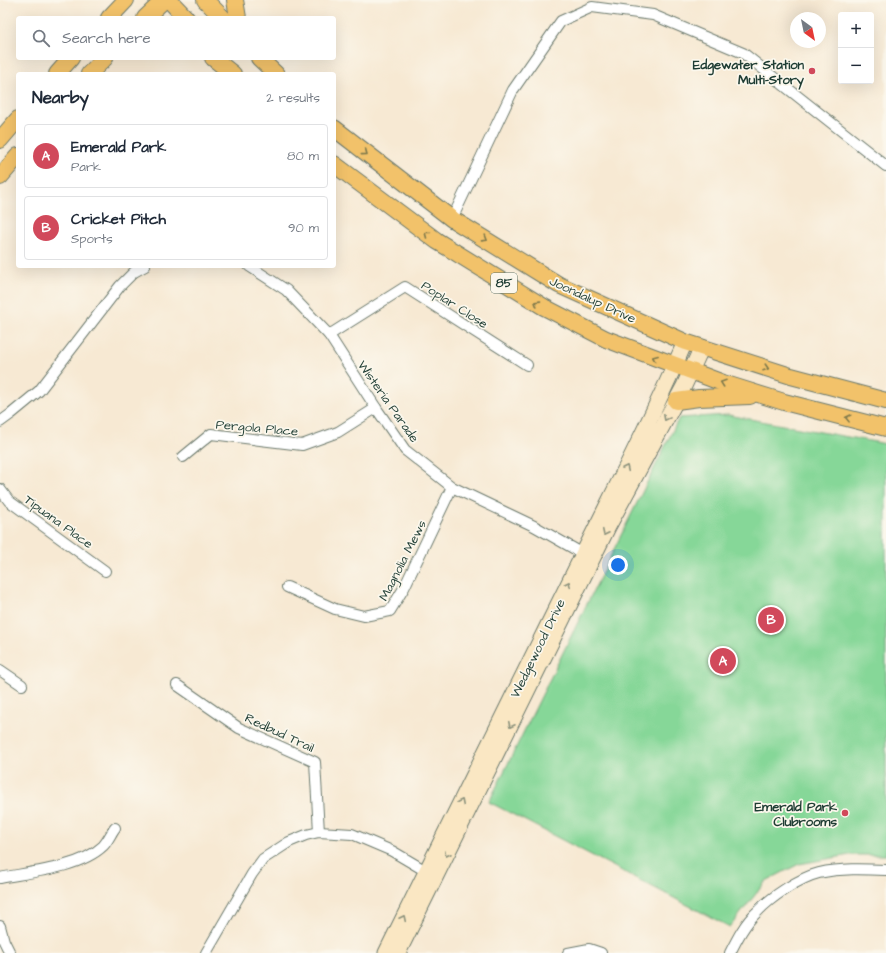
<!DOCTYPE html>
<html lang="en">
<head>
<meta charset="utf-8">
<style>
	:root { --surface:#fff; --page:#f2f2f3; --text:#1f2937; --muted:#747a83; --line:#e0e1e3; --accent:#d1495b }
	body { margin:0; font-family:"Architects Daughter",sans-serif; background:var(--page); color:var(--text) }
	.controls { position:absolute; right:12px; top:12px; display:grid; overflow:hidden; border-radius:4px; box-shadow:0 4px 16px #0002 }
	.controls button { width:36px; height:36px; display:grid; place-items:center; padding:0; border:0; border-bottom:1px solid var(--line); background:var(--surface); color:var(--text); font:20px sans-serif }
	.compass { position:absolute; left:790px; top:12px; width:36px; height:36px; border-radius:50%; background:var(--surface); box-shadow:0 4px 16px #0002; rotate:147deg }
	.you { position:absolute; left:618px; top:565px; width:14px; height:14px; margin:-10px; border:3px solid #fff; border-radius:50%; background:#1a73e8; box-shadow:0 0 0 6px #1a73e833 }
	.badge { display:grid; place-items:center; width:26px; height:26px; border-radius:50%; background:var(--accent); color:#fff; font-size:13px; font-weight:700 }
	.pin { position:absolute; translate:-50% -50%; border:2px solid #fff; box-shadow:0 1px 4px #0006 }
	.list { margin:0; padding:0; list-style:none }
	h2 { display:flex; justify-content:space-between; align-items:center; height:52px; margin:0; padding:0 16px; font-size:17px }
	h2 small { font-size:13px; font-weight:400; color:var(--muted) }
	.list li { display:grid; grid-template-columns:26px 1fr auto; gap:12px; align-items:center; box-sizing:border-box; height:64px; margin:0 8px 8px; padding:0 8px; border:1px solid var(--line); border-radius:4px }
	.list b { display:block; font-size:15px; white-space:nowrap }
	.list p { margin:0; font-size:13px; white-space:nowrap; color:var(--muted) }
	.list em { font-size:13px; font-style:normal; color:var(--muted) }
	.icon { flex:none; width:22px; height:22px; fill:none; stroke:currentColor; stroke-width:2; stroke-linecap:round; stroke-linejoin:round }
	.map { position:relative; flex:none; width:886px; height:953px; overflow:hidden }
	.search { position:absolute; background:var(--surface); box-shadow:0 4px 16px #0002; left:16px; top:16px; width:320px; height:44px; display:flex; align-items:center; gap:10px; box-sizing:border-box; padding:0 14px; border-radius:4px; color:var(--muted); font-size:15px }
	.panel { position:absolute; background:var(--surface); box-shadow:0 4px 16px #0002; left:16px; top:72px; width:320px; height:196px; border-radius:4px }
	.map>svg:first-child { display:block }
	.green { fill:#86d798; stroke:#528a66 }
	.lines { fill:none; stroke-linecap:round; stroke-linejoin:round }
	.street-casing { stroke:#6b796c; stroke-width:12 }
	.secondary-casing { stroke:#6b796c; stroke-width:17 }
	.primary-casing { stroke:#6b796c; stroke-width:18 }
	.street { stroke:#fff; stroke-width:10 }
	.secondary { stroke:#fae7c3; stroke-width:15 }
	.primary { stroke:#f2c26a; stroke-width:16 }
	.oneway { stroke:#7e794c }
	.oneway2 { stroke:#8c927c }
	.poi-dot { fill:#d1495b; stroke:#fbf7ec; stroke-width:1.5 }
	.labels { text-anchor:middle; stroke-width:3.5; stroke-linejoin:round; paint-order:stroke }
	.shield { fill:#fbf7ec; stroke:#61756b; stroke-width:1 }
	.shield-label { font-size:12px; font-weight:bold; fill:#1f3d34 }
	.poi-label { font-size:13px; font-weight:bold; fill:#1f3d34; stroke:#fbf7ec; text-anchor:end }
	.street-label { font-size:13px; fill:#1f3d34; stroke:#fbf7ec }
</style>
</head>
<body>
<div class="map">
<svg width="886" height="953" viewBox="0 0 886 953">
	<rect width="100%" height="100%" fill="#fbf7ec"/>
	<filter id="ink" filterUnits="userSpaceOnUse"><feTurbulence type="fractalNoise" baseFrequency=".025" numOctaves="2"/><feDisplacementMap in="SourceGraphic" scale="8" xChannelSelector="R" yChannelSelector="G"/><feConvolveMatrix kernelMatrix="1 2 1 2 8 2 1 2 1" color-interpolation-filters="sRGB"/></filter>
	<filter id="wash" filterUnits="userSpaceOnUse"><feTurbulence type="fractalNoise" baseFrequency=".012" numOctaves="4" result="noise"/><feDisplacementMap in="SourceGraphic" scale="16" xChannelSelector="R" yChannelSelector="G"/><feGaussianBlur stdDeviation="0.9" result="paint"/><feColorMatrix in="noise" values="0 0 0 0 0 0 0 0 0 0 0 0 0 0 0 0 0 1.4 0 .05"/><feComposite in="paint" operator="in"/></filter>
	<g filter="url(#wash)">
		<rect width="100%" height="100%" fill="#f7e9d3"/>
		<!-- green -->
		<polygon class="green" points="728,415 886,444 886,855 850,855 799,864 766,881 730,927 489,802 679,418"/>
	</g>
	<g filter="url(#ink)">
		<g class="lines">
			<!-- street casing -->
			<g class="street-casing">
				<g id="street">
					<polyline points="452,219 513,90 561,21 592,7 653,15 743,53 886,166"/>
					<polyline points="249,266 286,290 329,335 376,408 405,450 452,487 534,526 587,556"/>
					<polyline points="329,335 405,287 527,365"/>
					<polyline points="0,422 11,414 39,391 120,286 134,272 145,266"/>
					<polyline points="183,457 211,434 302,445 338,432 376,408"/>
					<polyline points="0,489 9,501 105,571"/>
					<polyline points="287,587 335,609 364,616 390,611 404,588 452,487"/>
					<polyline points="0,670 22,685"/>
					<polyline points="177,685 239,728 315,762 319,832"/>
					<path d="M0,878C31,872 80,868 103,846C108,841 111,833 115,828"/>
					<polyline points="0,926 4,941 10,953"/>
					<polyline points="206,953 252,874 263,859 289,842 306,835 319,832 352,834 392,851 431,874"/>
					<polyline points="568,953 589,949 601,953"/>
					<path d="M730,953C737,939 745,923 757,912C771,897 799,878 819,873C841,868 864,869 886,870"/>
				</g>
			</g>
			<!-- secondary casing -->
			<g class="secondary-casing">
				<g id="secondary">
					<path d="M386,953L583,554C618,483 654,414 685,342"/>
					<polyline points="398,953 608,527 684,386 702,347"/>
				</g>
			</g>
			<!-- primary casing -->
			<g class="primary-casing">
				<g id="primary">
					<polyline points="169,0 186,18"/>
					<polyline points="205,0 223,18"/>
					<polyline points="235,0 238,18"/>
					<polyline points="109,18 126,0"/>
					<polyline points="145,18 164,0"/>
					<polyline points="213,58 233,74"/>
					<polyline points="259,58 276,74"/>
					<polyline points="57,74 71,58"/>
					<polyline points="89,74 105,58"/>
					<polyline points="334,128 452,219 559,285 685,342 791,376 886,401"/>
					<polyline points="0,140 18,119"/>
					<polyline points="334,164 437,241 544,307 606,339 723,383 784,402 886,428"/>
					<polyline points="0,177 18,156"/>
					<polyline points="676,401 699,398 750,396"/>
				</g>
			</g>
			<!-- street -->
			<use href="#street" class="street"/>
			<!-- secondary -->
			<use href="#secondary" class="secondary"/>
			<!-- primary -->
			<use href="#primary" class="primary"/>
		</g>
		<!-- one-way arrows -->
		<defs><path id="oneway-chevron" d="M-2-3.5L2.5 0L-2 3.5" fill="none" stroke-width="1.6" stroke-linecap="round" stroke-linejoin="round"/></defs>
		<g class="oneway">
			<use href="#oneway-chevron" transform="translate(365 153) rotate(37)"/>
			<use href="#oneway-chevron" transform="translate(427 234) rotate(-143)"/>
			<use href="#oneway-chevron" transform="translate(485 239) rotate(32)"/>
			<use href="#oneway-chevron" transform="translate(537 303) rotate(-148)"/>
			<use href="#oneway-chevron" transform="translate(655 358) rotate(-159)"/>
			<use href="#oneway-chevron" transform="translate(766 368) rotate(18)"/>
			<use href="#oneway-chevron" transform="translate(723 383) rotate(-161)"/>
			<use href="#oneway-chevron" transform="translate(848 418) rotate(-166)"/>
		</g>
		<g class="oneway2">
			<use href="#oneway-chevron" transform="translate(666 418) rotate(118)"/>
			<use href="#oneway-chevron" transform="translate(626 468) rotate(-64)"/>
			<use href="#oneway-chevron" transform="translate(605 533) rotate(116)"/>
			<use href="#oneway-chevron" transform="translate(568 584) rotate(-64)"/>
			<use href="#oneway-chevron" transform="translate(511 725) rotate(116)"/>
			<use href="#oneway-chevron" transform="translate(461 802) rotate(-63)"/>
			<use href="#oneway-chevron" transform="translate(447 854) rotate(116)"/>
			<use href="#oneway-chevron" transform="translate(403 918) rotate(-64)"/>
		</g>
	</g>
	<!-- markers -->
	<g class="poi-dot">
		<circle cx="812" cy="71" r="4"/>
		<circle cx="845" cy="813" r="4"/>
	</g>
	<g class="labels">
		<!-- shield labels -->
		<rect class="shield" x="491" y="273" width="26" height="20" rx="3"/>
		<g class="shield-label">
			<text x="504" y="287">85</text>
		</g>
		<!-- poi labels -->
		<g class="poi-label">
			<text x="804" y="69">Edgewater Station<tspan x="804" dy="15">Multi-Story</tspan></text>
			<text x="837" y="811">Emerald Park<tspan x="837" dy="15">Clubrooms</tspan></text>
		</g>
		<!-- street labels -->
		<g class="street-label">
			<text transform="translate(593 299) rotate(25)" y="5">Joondalup Drive</text>
			<text transform="translate(455 304) rotate(33)" y="5">Poplar Close</text>
			<text transform="translate(389 401) rotate(55)" y="5">Wisteria Parade</text>
			<text transform="translate(257 427) rotate(5)" y="5">Pergola Place</text>
			<text transform="translate(59 521) rotate(36)" y="5">Tipuana Place</text>
			<text transform="translate(402 560) rotate(-63)" y="5">Magnolia Mews</text>
			<text transform="translate(537 648) rotate(-64)" y="5">Wedgewood Drive</text>
			<text transform="translate(280 732) rotate(25)" y="5">Redbud Trail</text>
		</g>
	</g>
</svg>
<div class="controls">
<button>+</button>
<button>−</button>
</div>
<svg class="compass" viewBox="-18 -18 36 36"><path d="M0-13l5 13h-10z" fill="#e53935"/><path d="M0 13l5-13h-10z" fill="#747a83"/></svg>
<div class="you"></div>
<div class="pin badge" style="left:723px;top:661px">A</div>
<div class="pin badge" style="left:771px;top:620px">B</div>
<div class="search"><svg class="icon" aria-label="search" viewBox="0 0 24 24"><circle cx="10" cy="10" r="6"/><path d="M15 15l6 6"/></svg>Search here</div>
<section class="panel">
<h2>Nearby<small>2 results</small></h2>
<ul class="list">
<li><span class="badge">A</span><div><b>Emerald Park</b><p>Park</p></div><em>80 m</em></li>
<li><span class="badge">B</span><div><b>Cricket Pitch</b><p>Sports</p></div><em>90 m</em></li>
</ul>
</section>
</div>
</body>
</html>
